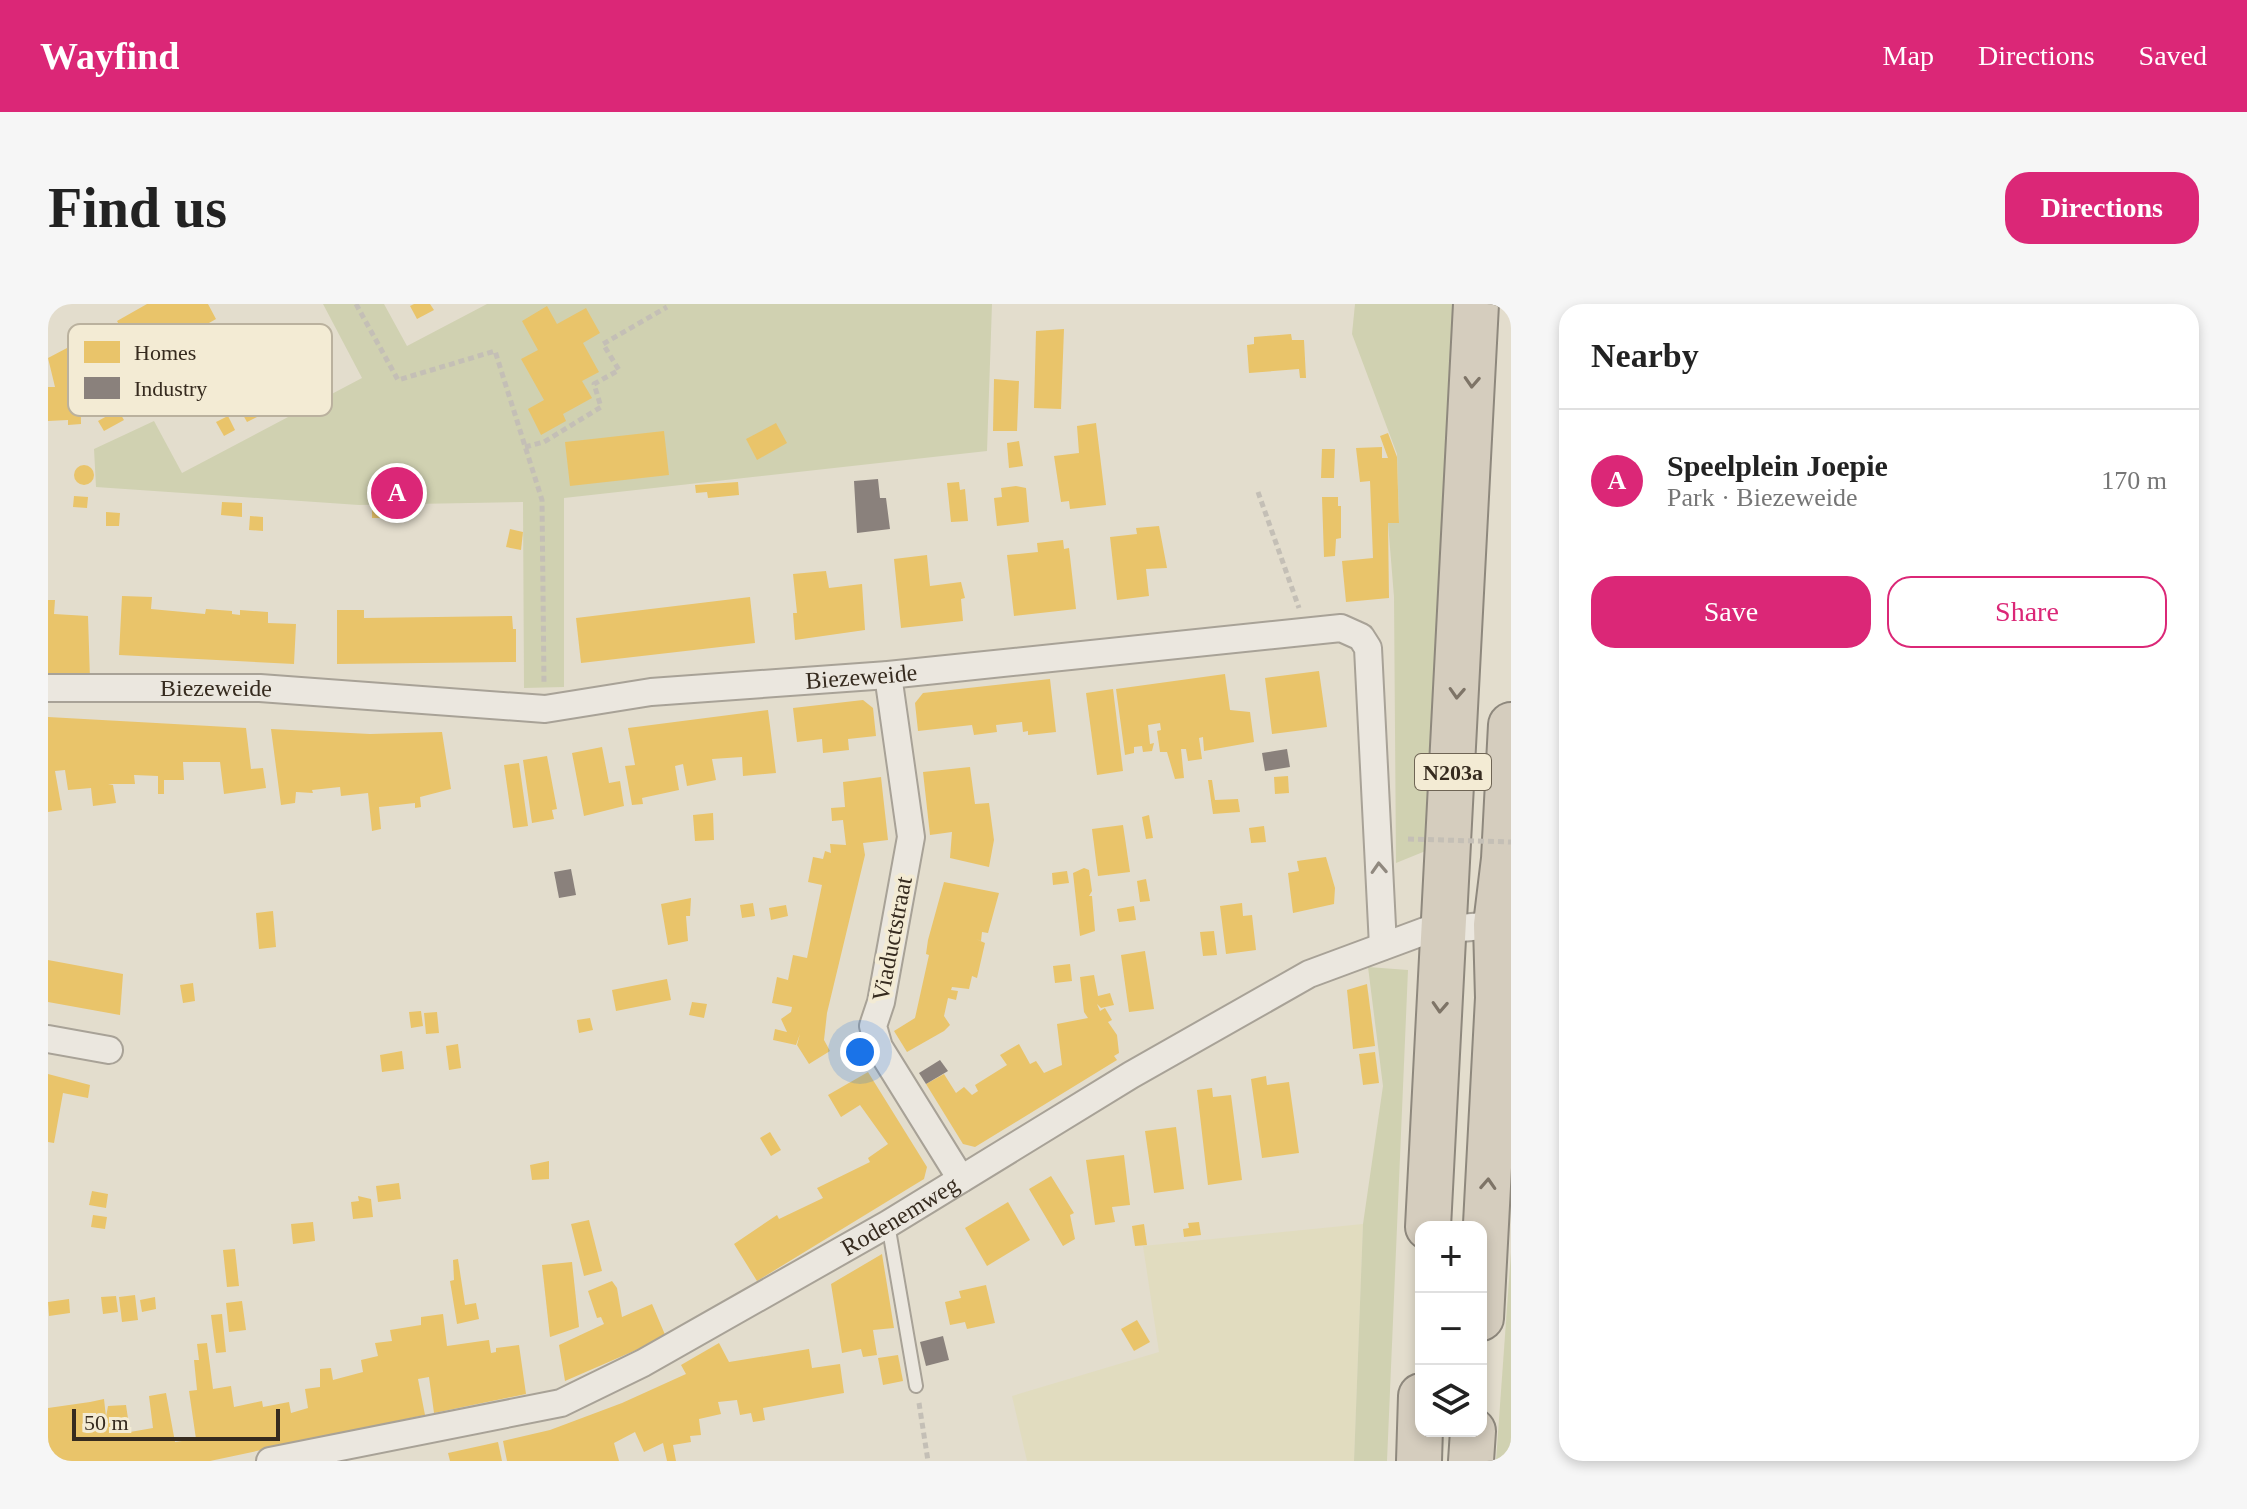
<!DOCTYPE html>
<html lang="en">
<head>
<meta charset="utf-8">
<style>
	:root { --surface:#fff; --page:#f6f6f6; --text:#222; --muted:#767676; --line:#e0e0e0; --accent:#db2777 }
	body { margin:0; font-family:Georgia,serif; background:var(--page); color:var(--text) }
	.controls { position:absolute; right:24px; bottom:24px; display:grid; overflow:hidden; border-radius:16px; box-shadow:0 4px 12px #0003 }
	.controls button { width:72px; height:72px; display:grid; place-items:center; padding:0; border:0; border-bottom:2px solid var(--line); background:var(--surface); color:var(--text); font:40px sans-serif }
	.scale { position:absolute; left:24px; bottom:20px; width:208px; box-sizing:border-box; padding-left:8px; border:4px solid #362b1f; border-top:0; font-size:22px; line-height:28px; white-space:nowrap; color:#362b1f; -webkit-text-stroke:6px #f3ebd4; paint-order:stroke }
	.you { position:absolute; left:812px; top:748px; width:28px; height:28px; margin:-20px; border:6px solid #fff; border-radius:50%; background:#1a73e8; box-shadow:0 0 0 12px #1a73e833 }
	.badge { display:grid; place-items:center; width:52px; height:52px; border-radius:50%; background:var(--accent); color:#fff; font-size:26px; font-weight:700 }
	.pin { position:absolute; translate:-50% -50%; border:4px solid #fff; box-shadow:0 2px 8px #0006 }
	.list { margin:0; padding:0; list-style:none }
	h2 { display:flex; justify-content:space-between; align-items:center; height:104px; margin:0; padding:0 32px; font-size:34px }
	h2 small { font-size:26px; font-weight:400; color:var(--muted) }
	.list li { display:grid; grid-template-columns:52px 1fr auto; gap:24px; align-items:center; box-sizing:border-box; height:144px; padding:0 32px; border-top:2px solid var(--line) }
	.list b { display:block; font-size:30px; white-space:nowrap }
	.list p { margin:0; font-size:26px; white-space:nowrap; color:var(--muted) }
	.list em { font-size:26px; font-style:normal; color:var(--muted) }
	.actions { display:flex; gap:16px; padding:24px 32px }
	.actions a { flex:1; padding:18px 0; border:2px solid var(--accent); border-radius:24px; text-align:center; font-size:28px; color:var(--accent) }
	.actions .main { background:var(--accent); color:#fff }
	.icon { flex:none; width:44px; height:44px; fill:none; stroke:currentColor; stroke-width:2; stroke-linecap:round; stroke-linejoin:round }
	.map { position:relative; flex:none; width:1463px; height:1157px; overflow:hidden; border-radius:24px }
	header { display:flex; align-items:center; gap:48px; box-sizing:border-box; height:112px; padding:0 40px; background:var(--accent); color:#fff }
	header strong { font-size:38px }
	nav { display:flex; gap:44px; margin-inline-start:auto; font-size:28px }
	.intro { display:flex; align-items:center; justify-content:space-between; box-sizing:border-box; height:192px; padding:0 48px }
	h1 { margin:0; font-size:56px }
	.button { padding:20px 36px; border-radius:24px; background:var(--accent); color:#fff; font-size:28px; font-weight:700 }
	main { display:flex; gap:48px; padding:0 48px }
	aside { flex:1; background:var(--surface); border-radius:24px; box-shadow:0 4px 12px #0003 }
	.map>svg:first-child { display:block }
	.farmland { fill:#e1dcbf }
	.green { fill:#d0d1b1 }
	.homes { fill:#e9c46a }
	.industry { fill:#8a817c }
	.lines { fill:none; stroke-linecap:round; stroke-linejoin:round }
	.lane-casing { stroke:#a8a297; stroke-width:16 }
	.street-casing { stroke:#a8a297; stroke-width:30 }
	.highway-casing { stroke:#8e887d; stroke-width:48 }
	.path { stroke:#c4bfb6; stroke-width:5; stroke-dasharray:6 4; stroke-linecap:butt }
	.lane { stroke:#ebe7df; stroke-width:12 }
	.street { stroke:#ebe7df; stroke-width:26 }
	.highway { stroke:#d5cdbe; stroke-width:44 }
	.path-bridge { stroke:#c4bfb6; stroke-width:5; stroke-dasharray:6 4; stroke-linecap:butt }
	.oneway { stroke:#7e7467 }
	.oneway2 { stroke:#90897f }
	.labels { text-anchor:middle; stroke-width:8; stroke-linejoin:round; paint-order:stroke }
	.shield { fill:#f3ebd4; stroke:#6f6555; stroke-width:2 }
	.shield-label { font-size:22px; font-weight:bold; fill:#362b1f }
	.street-label { font-size:24px; fill:#362b1f; stroke:#f3ebd4 }
	.key { fill:#f3ebd4; stroke:#bab19e; stroke-width:2 }
	.key-label { font-size:22px; fill:#362b1f }
</style>
</head>
<body>
<header>
<strong>Wayfind</strong>
<nav><a>Map</a><a>Directions</a><a>Saved</a></nav>
</header>
<div class="intro"><h1>Find us</h1><a class="button">Directions</a></div>
<main>
<div class="map">
<svg width="1463" height="1157" viewBox="0 0 1463 1157">
	<rect width="100%" height="100%" fill="#e3ddcd"/>
	<!-- farmland -->
	<polygon class="farmland" points="1315,920 1306,1157 979,1157 964,1092 1111,1048 1095,942"/>
	<!-- green -->
	<g class="green">
		<polygon points="275,0 336,0 359,42 439,0 944,0 939,147 516,194 516,383 476,384 475,198 311,201 48,183 46,145 106,117 134,169 314,74"/>
		<polygon points="1307,0 1405,0 1380,546 1348,559 1346,293 1340,219 1351,219 1349,150 1304,30"/>
		<polygon points="1320,663 1360,666 1339,1157 1306,1157 1315,920 1335,782"/>
		<polygon points="1463,948 1463,1157 1448,1157"/>
	</g>
	<!-- homes -->
	<g class="homes">
		<polygon points="99,0 160,0 168,15 117,44 125,58 99,72 69,17"/>
		<polygon points="366,0 382,0 386,6 369,15 362,2"/>
		<polygon points="499,2 509,20 538,4 552,29 535,39 551,68 534,77 544,94 515,110 518,117 493,131 480,105 496,96 473,55 490,46 474,17"/>
		<polygon points="1016,25 1013,105 986,104 988,27"/>
		<polygon points="1243,30 1244,36 1256,36 1258,74 1252,74 1251,65 1201,69 1199,41 1206,40 1206,33"/>
		<polygon points="19,44 32,70 33,120 20,121 20,116 0,117 0,83 7,83 0,54"/>
		<polygon points="946,75 971,77 969,127 945,127"/>
		<polygon points="207,103 211,112 199,118 194,109"/>
		<polygon points="70,106 76,116 56,127 50,117"/>
		<polygon points="180,112 187,126 176,132 168,118"/>
		<polygon points="728,119 739,139 709,156 698,135"/>
		<polygon points="1048,119 1058,201 1022,205 1021,197 1013,198 1006,152 1031,149 1029,122"/>
		<polygon points="616,127 621,171 522,182 517,138"/>
		<polygon points="1340,129 1349,153 1351,219 1340,219 1341,294 1298,298 1294,257 1325,254 1322,177 1312,178 1308,144 1334,143 1334,154 1340,154 1332,132"/>
		<polygon points="971,137 975,162 961,164 959,139"/>
		<polygon points="1274,145 1287,145 1286,174 1273,174"/>
		<circle cx="36" cy="171" r="10"/>
		<polygon points="690,178 691,191 660,194 659,188 648,189 647,181"/>
		<polygon points="911,178 912,186 917,185 920,217 903,218 899,179"/>
		<polygon points="968,182 978,184 981,218 949,222 946,194 954,193 953,184"/>
		<polygon points="26,192 40,193 39,204 25,203"/>
		<polygon points="1274,193 1290,193 1290,202 1293,202 1293,234 1288,235 1287,252 1276,253"/>
		<polygon points="174,198 194,199 194,213 173,211"/>
		<rect x="324" y="201" width="15" height="13"/>
		<polygon points="58,208 72,209 71,222 58,222"/>
		<polygon points="202,212 215,213 215,227 201,226"/>
		<polygon points="1111,222 1119,264 1098,265 1101,292 1069,296 1062,233 1089,230 1088,224"/>
		<polygon points="462,225 475,228 473,246 458,243"/>
		<polygon points="1015,236 1016,245 1021,244 1028,305 966,312 959,251 990,248 989,239"/>
		<polygon points="879,251 882,282 913,278 917,294 913,295 915,317 853,324 846,255"/>
		<polygon points="778,267 781,284 814,280 817,326 747,336 745,309 749,309 745,270"/>
		<polygon points="74,292 104,293 103,305 157,310 158,305 184,307 184,310 192,311 192,306 220,308 220,319 248,320 246,360 71,351"/>
		<polygon points="702,293 707,339 533,359 528,314"/>
		<polygon points="0,296 7,296 6,310 40,312 42,375 0,371"/>
		<polygon points="289,306 316,306 316,314 464,312 465,325 468,325 468,358 289,360"/>
		<polygon points="1271,367 1279,423 1224,430 1217,374"/>
		<polygon points="1177,370 1182,406 1202,408 1206,438 1156,447 1155,433 1151,434 1154,455 1140,457 1138,445 1133,445 1136,474 1127,475 1119,448 1112,448 1109,427 1113,426 1112,419 1100,421 1102,440 1106,439 1104,447 1095,448 1094,442 1086,443 1086,449 1077,451 1068,385"/>
		<polygon points="1002,375 1008,428 980,431 980,427 975,428 974,418 948,421 949,428 926,431 924,421 870,427 867,399 875,389"/>
		<polygon points="1065,385 1075,467 1049,471 1038,389"/>
		<polygon points="815,396 825,404 828,432 800,435 801,446 775,449 774,435 749,438 745,404"/>
		<polygon points="720,406 728,469 695,472 694,453 664,455 668,476 639,482 635,460 627,462 631,486 594,494 595,500 584,501 577,462 587,461 580,424"/>
		<polygon points="0,413 198,424 203,465 215,464 218,484 176,490 172,458 135,458 136,476 116,476 116,490 110,490 110,472 86,471 87,480 60,480 65,481 68,499 45,502 43,484 20,486 17,466 7,467 14,506 0,508"/>
		<polygon points="223,425 322,430 394,428 403,485 372,493 373,503 367,504 367,499 331,503 333,525 324,527 320,489 293,492 292,483 264,486 265,489 248,488 247,499 233,501"/>
		<polygon points="554,443 561,479 572,477 576,502 536,512 524,449"/>
		<polygon points="499,452 509,505 504,506 506,515 484,519 475,456"/>
		<polygon points="471,459 480,522 465,524 456,461"/>
		<polygon points="922,463 927,500 941,499 946,536 941,563 902,554 904,528 882,531 875,468"/>
		<polygon points="1240,472 1241,489 1227,490 1226,473"/>
		<polygon points="833,473 840,536 815,539 817,551 779,709 776,736 782,747 761,760 749,741 752,730 748,741 725,736 727,725 739,728 733,715 743,708 744,703 724,699 729,673 740,676 745,651 759,654 774,581 760,578 765,553 775,555 777,547 783,549 782,540 798,541 795,516 784,517 783,504 797,503 795,478"/>
		<polygon points="1160,476 1164,476 1167,496 1190,495 1192,508 1165,510"/>
		<polygon points="665,509 666,536 647,537 645,511"/>
		<polygon points="1101,511 1105,534 1098,535 1094,513"/>
		<polygon points="1075,521 1082,568 1050,572 1044,525"/>
		<polygon points="1216,522 1218,538 1203,539 1201,524"/>
		<polygon points="1278,553 1287,584 1286,600 1245,609 1240,569 1251,567 1249,557"/>
		<polygon points="1036,564 1041,566 1044,587 1041,592 1044,592 1047,627 1032,632 1025,569"/>
		<polygon points="1019,567 1021,579 1005,581 1004,569"/>
		<polygon points="1098,575 1102,597 1092,598 1089,577"/>
		<polygon points="896,578 951,589 940,629 934,628 933,637 928,635 937,639 929,674 924,672 921,685 904,683 903,686 910,687 908,696 900,694 896,712 902,721 896,727 859,748 846,727 867,714 881,651 878,650 880,636"/>
		<polygon points="643,594 642,612 638,612 640,637 620,641 613,600"/>
		<polygon points="705,599 707,612 694,614 692,601"/>
		<polygon points="1194,599 1195,612 1204,611 1208,646 1178,650 1172,602"/>
		<polygon points="738,601 740,612 723,616 721,604"/>
		<polygon points="1086,602 1088,616 1071,618 1069,605"/>
		<polygon points="225,607 228,643 211,645 208,609"/>
		<polygon points="1166,627 1169,651 1155,652 1152,628"/>
		<polygon points="1097,647 1106,705 1081,708 1073,651"/>
		<polygon points="0,656 75,670 72,711 0,698"/>
		<polygon points="1022,660 1024,677 1007,679 1005,662"/>
		<polygon points="1046,671 1050,692 1062,689 1066,701 1053,704 1049,700 1052,707 1057,704 1064,716 1060,718 1069,731 1071,749 1066,752 1069,756 927,843 915,840 878,780 896,770 908,789 916,783 924,791 930,787 927,781 959,761 952,751 971,740 982,760 988,757 996,769 1014,761 1009,720 1040,714 1036,708 1032,673"/>
		<polygon points="619,675 623,696 568,707 564,686"/>
		<polygon points="145,679 147,697 135,699 132,681"/>
		<polygon points="1319,680 1327,742 1305,745 1299,686"/>
		<polygon points="644,698 659,700 656,714 641,711"/>
		<polygon points="373,707 375,722 363,724 361,708"/>
		<polygon points="389,708 391,729 378,730 376,709"/>
		<polygon points="542,714 545,726 531,729 529,716"/>
		<polygon points="410,740 413,764 401,766 398,742"/>
		<polygon points="354,747 356,765 334,768 332,751"/>
		<polygon points="1327,748 1331,779 1315,781 1311,750"/>
		<polygon points="820,768 879,863 876,875 709,977 686,940 729,911 731,915 775,894 769,884 822,858 820,854 840,840 812,801 793,813 780,791"/>
		<polygon points="0,770 42,781 40,794 15,789 6,839 0,838"/>
		<polygon points="1218,772 1219,781 1241,778 1251,849 1214,854 1203,775"/>
		<polygon points="1164,784 1165,793 1183,791 1194,876 1160,881 1149,786"/>
		<polygon points="1128,823 1136,885 1106,889 1097,827"/>
		<polygon points="722,828 733,846 723,852 712,834"/>
		<polygon points="1076,851 1082,901 1064,903 1067,918 1047,921 1038,856"/>
		<polygon points="501,857 501,875 484,876 482,861"/>
		<polygon points="1003,872 1026,909 1022,911 1027,935 1015,942 981,885"/>
		<polygon points="351,879 353,895 330,898 328,882"/>
		<polygon points="44,887 60,890 58,904 41,901"/>
		<polygon points="310,892 323,895 325,913 305,915 303,898 311,897"/>
		<polygon points="960,898 982,936 939,962 917,924"/>
		<polygon points="45,911 59,913 57,925 43,923"/>
		<polygon points="541,916 554,967 536,972 523,920"/>
		<polygon points="265,918 267,937 245,940 243,920"/>
		<polygon points="1151,918 1153,931 1136,933 1135,925 1141,924 1140,919"/>
		<polygon points="1096,920 1099,941 1087,942 1084,922"/>
		<polygon points="187,945 191,982 179,983 175,946"/>
		<polygon points="834,950 846,1024 825,1026 829,1051 815,1053 813,1045 794,1049 783,980"/>
		<polygon points="410,955 417,1001 428,999 431,1015 409,1020 402,977 406,976 405,956"/>
		<polygon points="524,958 531,1023 502,1033 494,961"/>
		<polygon points="564,977 569,984 574,1013 604,1000 618,1033 517,1077 511,1041 556,1020 553,1013 549,1014 540,987"/>
		<polygon points="938,981 947,1019 919,1025 917,1018 902,1021 897,998 913,994 911,987"/>
		<polygon points="87,991 90,1016 74,1018 71,993"/>
		<polygon points="68,992 70,1008 55,1010 53,993"/>
		<polygon points="107,993 108,1005 94,1008 92,996"/>
		<polygon points="21,995 22,1009 1,1012 0,998"/>
		<polygon points="194,997 198,1026 181,1028 178,999"/>
		<polygon points="174,1010 178,1048 168,1049 163,1011"/>
		<polygon points="395,1010 399,1042 441,1036 443,1049 448,1048 448,1044 471,1041 478,1090 386,1109 381,1073 370,1075 377,1111 162,1157 0,1157 0,1104 42,1098 56,1095 58,1113 60,1102 78,1101 82,1128 105,1124 101,1092 118,1089 127,1138 148,1135 141,1087 149,1086 146,1056 151,1056 149,1040 159,1039 165,1085 183,1082 186,1103 214,1097 215,1103 241,1098 243,1109 260,1104 257,1085 272,1083 272,1065 283,1064 285,1076 315,1068 313,1056 330,1052 327,1039 344,1037 342,1026 373,1021 373,1013"/>
		<polygon points="1089,1016 1102,1038 1086,1047 1073,1025"/>
		<polygon points="671,1039 681,1058 761,1045 764,1064 792,1060 796,1089 715,1104 717,1116 705,1118 703,1109 692,1111 689,1096 670,1098 673,1110 651,1115 653,1131 642,1132 643,1138 625,1141 628,1157 619,1157 615,1139 596,1148 587,1128 566,1139 571,1157 459,1157 455,1137 502,1126 574,1099 638,1070 633,1061"/>
		<polygon points="850,1051 855,1077 835,1081 830,1054"/>
		<polygon points="450,1138 454,1157 402,1157 400,1149"/>
	</g>
	<!-- industry -->
	<g class="industry">
		<polygon points="830,175 832,194 838,194 842,225 809,229 806,177"/>
		<polygon points="1239,445 1242,463 1217,467 1214,449"/>
		<polygon points="523,565 528,591 511,594 506,568"/>
		<polygon points="892,756 900,767 878,780 871,769"/>
		<polygon points="895,1032 901,1056 878,1062 872,1038"/>
	</g>
	<g class="lines">
		<!-- lane casing -->
		<g class="lane-casing">
			<polyline id="lane" points="840,920 868,1082"/>
		</g>
		<!-- street casing -->
		<g class="street-casing">
			<g id="street">
				<polyline points="840,371 863,533 833,698 825,722 831,743 913,875"/>
				<path id="s1" d="M0,384H212L497,405L603,388L840,371L1293,324L1313,333L1320,344L1335,642"/>
				<polyline points="0,735 61,746"/>
				<path id="s2" d="M222,1157L513,1099L595,1059L840,920L1083,771L1261,670L1377,627L1459,620"/>
			</g>
		</g>
		<!-- highway casing -->
		<g class="highway-casing">
			<g id="highway">
				<polyline points="1380,923 1428,0"/>
				<polyline points="1433,1014 1450,694 1448,621 1456,555 1463,421"/>
				<polyline points="1371,1157 1373,1092"/>
				<polyline points="1423,1157 1425,1127"/>
			</g>
		</g>
		<!-- path -->
		<g class="path">
			<polyline points="308,0 350,76 447,47 494,196 496,380"/>
			<polyline points="477,143 496,138 553,103 546,80 571,66 555,40 619,3"/>
			<polyline points="1210,188 1251,304"/>
			<polyline points="871,1099 880,1157"/>
		</g>
		<!-- lane -->
		<use href="#lane" class="lane"/>
		<!-- street -->
		<use href="#street" class="street"/>
		<!-- highway -->
		<use href="#highway" class="highway"/>
		<!-- path-bridge -->
		<polyline class="path-bridge" points="1360,535 1463,538"/>
	</g>
	<!-- one-way arrows -->
	<defs><path id="oneway-chevron" d="M-2-3.5L2.5 0L-2 3.5" fill="none" stroke-width="1.6" stroke-linecap="round" stroke-linejoin="round" transform="scale(2)"/></defs>
	<g class="oneway">
		<use href="#oneway-chevron" transform="translate(1424 78) rotate(93)"/>
		<use href="#oneway-chevron" transform="translate(1409 389) rotate(93)"/>
		<use href="#oneway-chevron" transform="translate(1392 703) rotate(93)"/>
		<use href="#oneway-chevron" transform="translate(1440 880) rotate(-87)"/>
	</g>
	<use class="oneway2" href="#oneway-chevron" transform="translate(1331 564) rotate(-93)"/>
	<g class="labels">
		<!-- shield labels -->
		<rect class="shield" x="1367" y="450" width="76" height="36" rx="6"/>
		<g class="shield-label">
			<text x="1405" y="476">N203a</text>
		</g>
		<!-- street labels -->
		<g class="street-label">
			<text dy="8" stroke="none"><textPath href="#s1" startOffset="816">Biezeweide</textPath></text>
			<text dy="8" stroke="none"><textPath href="#s1" startOffset="168">Biezeweide</textPath></text>
			<text transform="translate(844 635) rotate(-79)" y="8">Viaductstraat</text>
			<text dy="8" stroke="none"><textPath href="#s2" startOffset="684">Rodenemweg</textPath></text>
		</g>
	</g>
	<!-- legend -->
	<rect x="20" y="20" width="264" height="92" rx="12" class="key"/>
	<rect x="36" y="37" width="36" height="22" fill="#e9c46a"/>
	<rect x="36" y="73" width="36" height="22" fill="#8a817c"/>
	<g class="key-label">
		<text x="86" y="56">Homes</text>
		<text x="86" y="92">Industry</text>
	</g>
</svg>
<div class="controls">
<button>+</button>
<button>−</button>
<button><svg class="icon" aria-label="layers" viewBox="0 0 24 24"><path d="M12 4l9 5-9 5-9-5zM3 14l9 5 9-5"/></svg></button>
</div>
<div class="scale">50 m</div>
<div class="you"></div>
<div class="pin badge" style="left:349px;top:189px">A</div>
</div>
<aside>
<h2>Nearby<small></small></h2>
<ul class="list">
<li><span class="badge">A</span><div><b>Speelplein Joepie</b><p>Park · Biezeweide</p></div><em>170 m</em></li>
</ul>
<div class="actions"><a class="main">Save</a><a>Share</a></div>
</aside>
</main>
</body>
</html>
